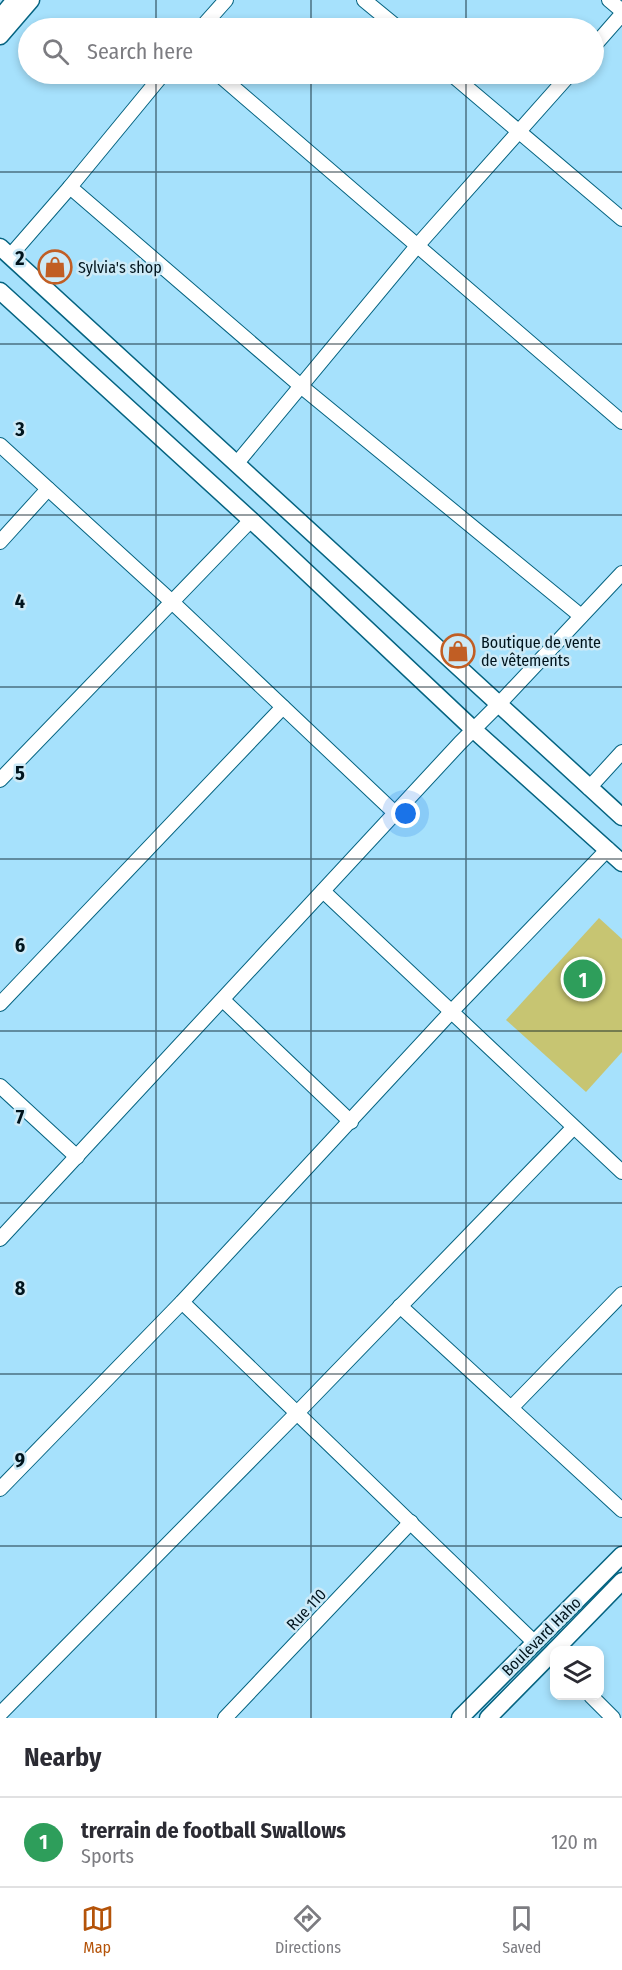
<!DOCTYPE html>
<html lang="en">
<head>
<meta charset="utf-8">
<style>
	:root { --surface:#fff; --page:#f7f7f7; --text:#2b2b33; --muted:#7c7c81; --line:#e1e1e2; --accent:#b45309 }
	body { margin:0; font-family:"Fira Sans Condensed",sans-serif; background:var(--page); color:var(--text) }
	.controls { position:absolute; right:18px; bottom:18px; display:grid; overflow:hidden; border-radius:12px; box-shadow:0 3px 9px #0003 }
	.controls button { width:54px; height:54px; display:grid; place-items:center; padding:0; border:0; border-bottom:2px solid var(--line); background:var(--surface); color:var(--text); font:30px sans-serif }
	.you { position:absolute; left:406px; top:814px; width:21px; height:21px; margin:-15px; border:4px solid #fff; border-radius:50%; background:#1a73e8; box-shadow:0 0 0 9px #1a73e833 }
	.badge { display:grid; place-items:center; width:39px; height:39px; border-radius:50%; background:var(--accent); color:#fff; font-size:20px; font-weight:700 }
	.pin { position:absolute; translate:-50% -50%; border:3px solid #fff; box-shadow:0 2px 6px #0006 }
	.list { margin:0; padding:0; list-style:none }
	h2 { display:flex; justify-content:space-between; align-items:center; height:78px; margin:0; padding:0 24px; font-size:26px }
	h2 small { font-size:20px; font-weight:400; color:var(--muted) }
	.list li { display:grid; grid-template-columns:39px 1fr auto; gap:18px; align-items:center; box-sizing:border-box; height:90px; padding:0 24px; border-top:2px solid var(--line) }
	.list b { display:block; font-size:22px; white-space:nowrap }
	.list p { margin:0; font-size:20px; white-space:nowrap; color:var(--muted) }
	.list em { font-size:20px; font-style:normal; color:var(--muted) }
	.icon { flex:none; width:33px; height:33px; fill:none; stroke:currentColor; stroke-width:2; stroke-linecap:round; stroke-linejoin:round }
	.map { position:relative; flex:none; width:622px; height:1718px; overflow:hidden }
	.search { position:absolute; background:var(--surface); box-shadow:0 3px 9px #0003; left:18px; right:18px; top:18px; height:66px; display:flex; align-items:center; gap:15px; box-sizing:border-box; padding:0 21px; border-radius:33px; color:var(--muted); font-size:22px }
	.sheet { height:168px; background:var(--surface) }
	nav { display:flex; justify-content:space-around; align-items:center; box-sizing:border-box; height:84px; border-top:2px solid var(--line); background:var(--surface); font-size:16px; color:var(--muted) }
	nav a { display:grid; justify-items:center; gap:3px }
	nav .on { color:var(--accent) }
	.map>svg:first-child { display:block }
	.green { fill:#c7c572 }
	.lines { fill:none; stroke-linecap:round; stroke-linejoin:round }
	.minor-casing { stroke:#056380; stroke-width:16 }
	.major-casing { stroke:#056380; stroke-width:19 }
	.minor { stroke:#fff; stroke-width:14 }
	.major { stroke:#fff; stroke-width:16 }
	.grid { fill:none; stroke:#00141d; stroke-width:1.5; stroke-opacity:0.55 }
	.labels { text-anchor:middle; stroke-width:5; stroke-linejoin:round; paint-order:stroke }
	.poi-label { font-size:16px; fill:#00141d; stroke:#cdeaf7; text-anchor:start }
	.street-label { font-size:16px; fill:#00141d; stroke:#cdeaf7 }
	.grid-label { font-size:20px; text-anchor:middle; font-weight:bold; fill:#00141d; stroke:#cdeaf7; stroke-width:5; stroke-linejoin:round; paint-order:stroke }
</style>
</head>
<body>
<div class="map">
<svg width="622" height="1718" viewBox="0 0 622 1718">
	<rect width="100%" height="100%" fill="#a6e1fc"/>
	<!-- green -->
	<polygon class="green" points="599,918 622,939 622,1052 586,1092 506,1020"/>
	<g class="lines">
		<!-- minor casing -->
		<g class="minor-casing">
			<g id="minor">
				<polyline points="364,0 398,28"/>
				<polyline points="609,0 622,11"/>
				<polyline points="201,28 226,0"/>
				<polyline points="594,46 622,14"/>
				<polyline points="218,74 622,422"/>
				<polyline points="451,74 622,219"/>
				<polyline points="70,187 302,387 581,616"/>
				<polyline points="10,256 70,187 163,74"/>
				<polyline points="0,445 171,601 395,813"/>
				<polyline points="237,463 417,246 570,74"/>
				<polyline points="0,542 48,489"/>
				<polyline points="0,780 251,520"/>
				<polyline points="589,788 622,752"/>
				<polyline points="323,891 622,1172"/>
				<polyline points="223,1000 351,1122"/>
				<polyline points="0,1004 283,707"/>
				<polyline points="0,1086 77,1157"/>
				<polyline points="0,1239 460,743 498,705 622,573"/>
				<polyline points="182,1302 534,1642"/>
				<polyline points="400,1306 622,1510"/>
				<polyline points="512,1407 622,1294"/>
				<polyline points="0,1489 182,1302 451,1012 608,849"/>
				<polyline points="591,1696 613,1718"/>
				<polyline points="0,1714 296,1414 573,1128"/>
				<polyline points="225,1718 411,1522"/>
			</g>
		</g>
		<!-- major casing -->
		<g class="major-casing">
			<g id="major">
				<polyline points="0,18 15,0"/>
				<polyline points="0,36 31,0"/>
				<polyline points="0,247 622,817"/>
				<polyline points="0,291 251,520 474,730 622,863"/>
				<polyline points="555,1650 622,1581"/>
				<polyline points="460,1718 622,1555"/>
				<polyline points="488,1718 554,1651"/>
			</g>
		</g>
		<!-- minor -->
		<use href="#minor" class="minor"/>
		<!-- major -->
		<use href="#major" class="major"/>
	</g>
	<!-- grid -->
	<path class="grid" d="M156,0V28M311,0V28M466,0V28M156,74V1718M311,74V1718M466,74V1718M0,172H622M0,344H622M0,515H622M0,687H622M0,859H622M0,1031H622M0,1203H622M0,1374H622M0,1546H622"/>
	<!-- icons -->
	<defs>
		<g id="shop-ring" transform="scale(1.725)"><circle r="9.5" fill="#cdeaf7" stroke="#c15e24" stroke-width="1.5"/><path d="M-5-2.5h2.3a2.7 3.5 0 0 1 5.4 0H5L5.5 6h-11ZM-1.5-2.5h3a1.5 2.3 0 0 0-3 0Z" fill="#c15e24"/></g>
	</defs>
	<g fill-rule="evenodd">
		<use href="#shop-ring" x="55" y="267"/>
		<use href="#shop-ring" x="458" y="651"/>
	</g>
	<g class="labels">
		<!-- poi labels -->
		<g class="poi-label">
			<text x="78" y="273">Sylvia's shop</text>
			<text x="481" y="648">Boutique de vente<tspan x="481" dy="18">de vêtements</tspan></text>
		</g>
		<!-- street labels -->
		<g class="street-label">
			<text transform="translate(306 1609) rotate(-47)" y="6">Rue 110</text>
			<text transform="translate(541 1636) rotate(-45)" y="6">Boulevard Haho</text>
		</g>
	</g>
	<g class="grid-label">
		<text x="20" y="265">2</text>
		<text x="20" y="436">3</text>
		<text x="20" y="608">4</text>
		<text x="20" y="780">5</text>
		<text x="20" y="952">6</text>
		<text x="20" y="1124">7</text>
		<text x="20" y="1295">8</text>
		<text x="20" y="1467">9</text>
	</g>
</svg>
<div class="controls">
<button><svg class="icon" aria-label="layers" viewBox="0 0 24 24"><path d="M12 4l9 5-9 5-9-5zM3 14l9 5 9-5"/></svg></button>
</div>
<div class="you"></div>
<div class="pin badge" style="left:583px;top:979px;background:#2e9e5b">1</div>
<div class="search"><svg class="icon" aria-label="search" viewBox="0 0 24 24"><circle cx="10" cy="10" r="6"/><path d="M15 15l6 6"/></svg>Search here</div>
</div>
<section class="sheet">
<h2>Nearby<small></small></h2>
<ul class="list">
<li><span class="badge" style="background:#2e9e5b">1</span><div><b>trerrain de football Swallows</b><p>Sports</p></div><em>120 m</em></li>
</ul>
</section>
<nav>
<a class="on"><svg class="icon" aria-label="map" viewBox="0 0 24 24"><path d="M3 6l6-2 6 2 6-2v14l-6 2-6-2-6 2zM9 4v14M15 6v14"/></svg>Map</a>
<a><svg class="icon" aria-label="directions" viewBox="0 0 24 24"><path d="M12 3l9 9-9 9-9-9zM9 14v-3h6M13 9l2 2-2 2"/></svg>Directions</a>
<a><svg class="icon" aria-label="saved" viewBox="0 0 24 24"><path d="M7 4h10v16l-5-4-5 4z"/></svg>Saved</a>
</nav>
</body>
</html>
